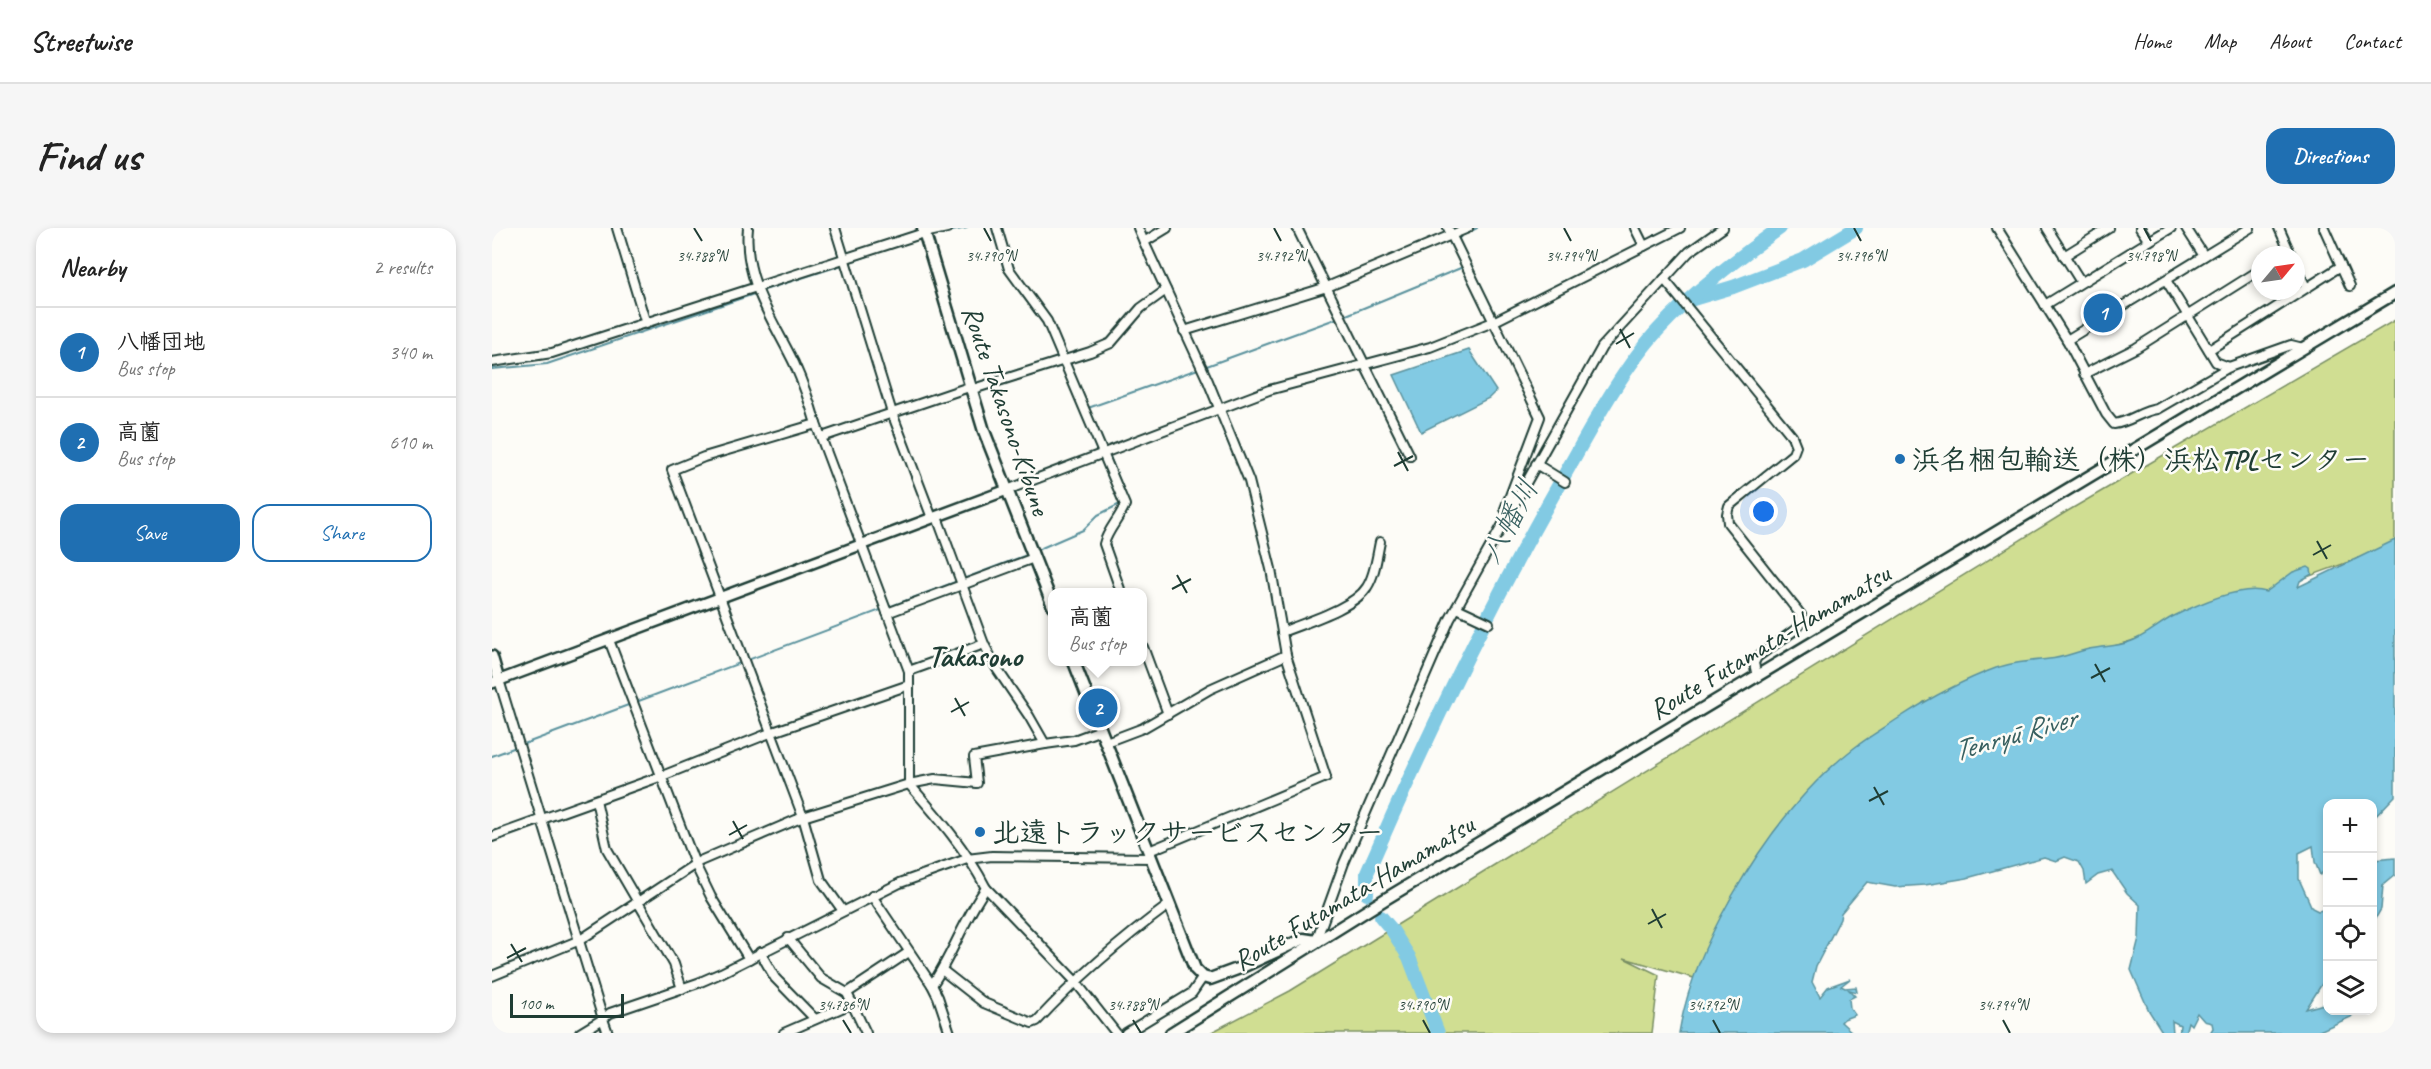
<!DOCTYPE html>
<html lang="en">
<head>
<meta charset="utf-8">
<style>
	:root { --surface:#fff; --page:#f6f6f6; --text:#222; --muted:#767676; --line:#e0e0e0; --accent:#1f6fb2 }
	body { margin:0; font-family:Caveat,"Klee One",sans-serif; background:var(--page); color:var(--text) }
	.controls { position:absolute; right:18px; bottom:18px; display:grid; overflow:hidden; border-radius:12px; box-shadow:0 3px 9px #0003 }
	.controls button { width:54px; height:54px; display:grid; place-items:center; padding:0; border:0; border-bottom:2px solid var(--line); background:var(--surface); color:var(--text); font:30px sans-serif }
	.compass { position:absolute; left:1759px; top:18px; width:54px; height:54px; border-radius:50%; background:var(--surface); box-shadow:0 3px 9px #0003; rotate:61deg }
	.scale { position:absolute; left:18px; bottom:15px; width:114px; box-sizing:border-box; padding-left:6px; border:3px solid #1f3d34; border-top:0; font-size:16px; line-height:21px; white-space:nowrap; color:#1f3d34; -webkit-text-stroke:4px #fdfcf7; paint-order:stroke }
	.you { position:absolute; left:1272px; top:284px; width:21px; height:21px; margin:-15px; border:4px solid #fff; border-radius:50%; background:#1a73e8; box-shadow:0 0 0 9px #1a73e833 }
	.badge { display:grid; place-items:center; width:39px; height:39px; border-radius:50%; background:var(--accent); color:#fff; font-size:20px; font-weight:700 }
	.pin { position:absolute; translate:-50% -50%; border:3px solid #fff; box-shadow:0 2px 6px #0006 }
	.popup { position:absolute; left:556px; top:360px; width:99px; height:78px; box-sizing:border-box; display:grid; place-content:center; border-radius:12px; background:var(--surface); filter:drop-shadow(0 2px 4px #0005); font-size:20px; white-space:nowrap; color:var(--muted) }
	.popup b { font-size:22px; color:var(--text) }
	.popup::after { content:''; position:absolute; left:50%; top:100%; margin-left:-12px; border:12px solid transparent; border-top-color:var(--surface) }
	.list { margin:0; padding:0; list-style:none }
	h2 { display:flex; justify-content:space-between; align-items:center; height:78px; margin:0; padding:0 24px; font-size:26px }
	h2 small { font-size:20px; font-weight:400; color:var(--muted) }
	.list li { display:grid; grid-template-columns:39px 1fr auto; gap:18px; align-items:center; box-sizing:border-box; height:90px; padding:0 24px; border-top:2px solid var(--line) }
	.list b { display:block; font-size:22px; white-space:nowrap }
	.list p { margin:0; font-size:20px; white-space:nowrap; color:var(--muted) }
	.list em { font-size:20px; font-style:normal; color:var(--muted) }
	.actions { display:flex; gap:12px; padding:18px 24px }
	.actions a { flex:1; padding:14px 0; border:2px solid var(--accent); border-radius:18px; text-align:center; font-size:21px; color:var(--accent) }
	.actions .main { background:var(--accent); color:#fff }
	.icon { flex:none; width:33px; height:33px; fill:none; stroke:currentColor; stroke-width:2; stroke-linecap:round; stroke-linejoin:round }
	.map { position:relative; flex:none; width:1903px; height:805px; overflow:hidden; border-radius:18px }
	header { display:flex; align-items:center; gap:36px; box-sizing:border-box; height:84px; padding:0 30px; background:var(--surface); border-bottom:2px solid var(--line) }
	header strong { font-size:28px }
	nav { display:flex; gap:33px; margin-inline-start:auto; font-size:21px }
	.intro { display:flex; align-items:center; justify-content:space-between; box-sizing:border-box; height:144px; padding:0 36px }
	h1 { margin:0; font-size:42px }
	.button { padding:15px 27px; border-radius:18px; background:var(--accent); color:#fff; font-size:21px; font-weight:700 }
	main { display:flex; gap:36px; padding:0 36px }
	aside { flex:1; background:var(--surface); border-radius:18px; box-shadow:0 3px 9px #0003 }
	.map>svg:first-child { display:block }
	.green { fill:#d0de92; stroke:#788e63; stroke-width:1.5 }
	.water { fill:#82cae3; stroke:#5a929d; stroke-width:1.5 }
	.lines { fill:none; stroke-linecap:round; stroke-linejoin:round }
	.stream { stroke:#5a929d; stroke-width:2 }
	.river { stroke:#82cae3; stroke-width:14 }
	.minor-casing { stroke:#1f3d34; stroke-width:12 }
	.tertiary-casing { stroke:#1f3d34; stroke-width:14 }
	.secondary-casing { stroke:#1f3d34; stroke-width:15 }
	.minor { stroke:#fdfcf7; stroke-width:8 }
	.tertiary { stroke:#fdfcf7; stroke-width:9 }
	.secondary { stroke:#fdfcf7; stroke-width:10 }
	.ticks { fill:none; stroke:#1f3d34; stroke-width:2 }
	.poi-dot { fill:#1f6fb2; stroke:#fdfcf7; stroke-width:2 }
	.labels { text-anchor:middle; stroke-width:5; stroke-linejoin:round; paint-order:stroke }
	.street-label { font-size:28px; fill:#1f3d34; stroke:#fdfcf7 }
	.poi-label { font-size:28px; font-weight:bold; fill:#1f3d34; stroke:#fdfcf7; text-anchor:start }
	.water-label { font-size:30px; font-style:italic; fill:#386060; stroke:#fdfcf7 }
	.neighbourhood-label { font-size:30px; font-weight:bold; fill:#1f3d34; stroke:#fdfcf7 }
	.ticks-label { font-size:15px; text-anchor:middle; fill:#1f3d34; stroke:#fdfcf7; stroke-width:5; stroke-linejoin:round; paint-order:stroke }
</style>
</head>
<body>
<header>
<strong>Streetwise</strong>
<nav><a>Home</a><a>Map</a><a>About</a><a>Contact</a></nav>
</header>
<div class="intro"><h1>Find us</h1><a class="button">Directions</a></div>
<main>
<aside>
<h2>Nearby<small>2 results</small></h2>
<ul class="list">
<li><span class="badge">1</span><div><b>八幡団地</b><p>Bus stop</p></div><em>340 m</em></li>
<li><span class="badge">2</span><div><b>高薗</b><p>Bus stop</p></div><em>610 m</em></li>
</ul>
<div class="actions"><a class="main">Save</a><a>Share</a></div>
</aside>
<div class="map">
<svg width="1903" height="805" viewBox="0 0 1903 805">
	<rect width="100%" height="100%" fill="#fdfcf7"/>
	<filter id="ink" filterUnits="userSpaceOnUse"><feTurbulence type="fractalNoise" baseFrequency=".0167" numOctaves="2"/><feDisplacementMap in="SourceGraphic" scale="12" xChannelSelector="R" yChannelSelector="G"/><feConvolveMatrix kernelMatrix="1 2 1 2 8 2 1 2 1" color-interpolation-filters="sRGB"/></filter>
	<g filter="url(#ink)">
		<!-- green -->
		<polygon class="green" points="1903,92 1903,317 1639,413 1432,474 1238,672 1202,750 1132,730 1167,747 1160,805 718,805 798,763 1574,284"/>
		<!-- water -->
		<g class="water">
			<polygon points="977,122 1004,163 997,170 929,204 902,147"/>
			<path d="M1903,312V568L1881,591L1880,576H1836L1835,654L1832,643L1828,647L1823,634L1821,618L1807,625V651L1820,680L1826,683L1836,681L1835,748L1814,781L1835,775L1836,782L1864,783L1859,789L1823,805H1718L1721,800L1720,795L1712,793L1705,785L1699,797L1696,794L1693,805H1687L1688,797L1680,793L1681,805H1671L1657,783L1639,742L1647,710L1648,677L1635,665L1620,643L1606,647L1594,656L1592,643L1587,634L1573,629L1564,633L1552,629L1475,650L1433,657L1403,659L1375,654L1349,685L1348,691L1324,738L1320,754L1328,769L1336,759L1358,751L1349,758L1353,760L1364,759L1365,764L1357,762L1363,768L1357,771L1358,780L1363,787L1352,791L1349,794L1361,805H1187C1195,757 1215,712 1239,670C1271,614 1310,560 1362,520C1376,509 1392,500 1407,490C1438,470 1469,453 1504,440C1521,434 1539,433 1557,431C1571,430 1583,424 1597,421C1611,418 1623,419 1637,414C1653,409 1665,397 1680,389C1704,377 1749,356 1774,364L1801,344L1816,339L1819,341L1820,346L1808,353L1806,359Z"/>
			<polygon points="1903,630 1903,647 1891,657 1889,681 1881,695 1881,632"/>
		</g>
		<g class="lines">
			<!-- stream -->
			<g class="stream">
				<polyline points="454,4 475,0"/>
				<polyline points="358,34 426,11"/>
				<polyline points="979,37 966,12 969,8 985,0"/>
				<polyline points="269,63 350,37"/>
				<polyline points="852,88 971,39"/>
				<polyline points="712,139 846,90"/>
				<polyline points="0,141 55,136 262,66"/>
				<polyline points="596,180 706,141"/>
				<polyline points="599,188 613,218"/>
				<polyline points="618,229 635,271"/>
				<polyline points="545,322 591,302 606,287 628,276"/>
				<polyline points="144,474 532,328"/>
				<polyline points="0,528 139,476"/>
			</g>
			<!-- river -->
			<g class="river">
				<polyline points="1201,71 1241,59 1311,32 1364,0"/>
				<path d="M875,666V645C934,509 999,375 1073,246C1099,200 1130,141 1166,102C1202,63 1245,31 1288,0"/>
				<polyline points="889,689 900,702 917,729 946,805"/>
			</g>
			<!-- minor casing -->
			<g class="minor-casing">
				<g id="minor">
					<polyline points="125,0 154,96"/>
					<path d="M256,0C251,51 281,92 302,135C311,155 318,175 324,196L417,443V556C446,589 474,621 494,660C472,691 461,726 440,757"/>
					<polyline points="343,0 400,185 440,290"/>
					<path d="M505,0L517,41L555,93L633,277C627,291 615,303 612,316L629,364"/>
					<polyline points="646,0 652,14"/>
					<polyline points="805,0 918,228"/>
					<polyline points="956,0 1048,189 1013,281"/>
					<polyline points="1143,0 1152,18"/>
					<path d="M1505,0L1575,112L1614,186L1622,196C1638,194 1649,183 1665,181L1737,139L1799,117L1811,120"/>
					<polyline points="1555,0 1589,54"/>
					<polyline points="1694,0 1712,28"/>
					<polyline points="1787,0 1799,27"/>
					<polyline points="1832,0 1858,58"/>
					<polyline points="1657,13 1679,0"/>
					<polyline points="1572,28 1617,0"/>
					<polyline points="1804,39 1814,59"/>
					<polyline points="1172,51 1300,208 1304,218 1301,226 1237,278 1235,286 1236,295 1309,387 1307,398 1303,402 1265,429 1262,435 1265,449"/>
					<polyline points="1674,52 1724,134 1737,139"/>
					<polyline points="1553,77 1657,13 1648,0"/>
					<polyline points="692,103 835,59 976,0"/>
					<polyline points="1575,112 1758,0"/>
					<polyline points="1717,122 1849,38"/>
					<polyline points="0,134 60,125 432,5 455,0"/>
					<polyline points="1592,146 1644,120 1768,42"/>
					<polyline points="478,162 598,124 619,115 649,80 674,62"/>
					<polyline points="324,196 212,229 180,242 311,589 329,652 351,683"/>
					<polyline points="330,209 477,159"/>
					<polyline points="1044,236 1073,254"/>
					<polyline points="515,262 777,162 938,119 1001,94 1188,0"/>
					<polyline points="445,289 492,416 505,441 537,488 553,516 582,512 609,502"/>
					<polyline points="965,380 997,395"/>
					<polyline points="395,385 542,330"/>
					<path d="M790,404C814,394 862,380 875,359C883,347 885,328 888,314"/>
					<polyline points="117,412 203,636 219,669 257,731"/>
					<polyline points="651,419 676,486"/>
					<polyline points="417,443 492,416"/>
					<polyline points="7,452 111,791 88,805"/>
					<polyline points="614,514 651,500 718,461 794,427"/>
					<polyline points="104,572 115,621 182,736 190,761"/>
					<polyline points="0,609 170,548 278,505 417,457"/>
					<polyline points="657,623 834,549 794,427 779,341 757,253 716,153 652,14 675,0"/>
					<polyline points="494,660 583,753 624,805"/>
					<polyline points="380,668 440,757 446,769 458,805"/>
					<polyline points="296,710 329,750 355,765 374,805"/>
					<polyline points="824,713 852,635 958,391 1110,119 1197,24 1231,0"/>
					<polyline points="268,724 283,750 323,791"/>
					<path d="M450,742L492,775L540,795L545,793C586,749 629,712 678,676"/>
					<polyline points="0,748 88,712 208,633 311,589 417,556 443,551 485,555 482,529 553,516"/>
					<polyline points="355,765 417,724"/>
					<polyline points="116,805 111,791 118,785 206,755 229,745 408,655 475,631 500,628 659,630"/>
					<polyline points="292,805 361,775"/>
					<polyline points="634,805 700,765 711,749"/>
				</g>
			</g>
			<!-- tertiary casing -->
			<g class="tertiary-casing">
				<g id="tertiary">
					<polyline points="0,428 7,452"/>
					<polyline points="0,455 515,262"/>
				</g>
			</g>
			<!-- secondary casing -->
			<g class="secondary-casing">
				<g id="secondary">
					<polyline points="431,0 492,203 561,378"/>
					<polyline points="582,434 703,741 711,749 718,751 748,740 811,711 824,713"/>
					<polyline points="679,805 895,670 1903,65"/>
				</g>
			</g>
			<!-- minor -->
			<use href="#minor" class="minor"/>
			<!-- tertiary -->
			<use href="#tertiary" class="tertiary"/>
			<!-- secondary -->
			<use href="#secondary" class="secondary"/>
		</g>
	</g>
	<!-- ticks -->
	<path class="ticks" d="M202,0L210,13M492,0L499,13M782,0L789,13M1072,0L1079,13M1362,0L1369,13M1652,0L1659,13M1128,101L1138,120M1124,116L1142,105M906,224L916,243M902,238L921,228M1825,313L1835,331M1821,327L1839,317M685,347L695,365M680,361L699,351M1603,436L1613,454M1599,450L1618,440M463,470L473,488M459,484L477,474M1382,559L1392,577M1377,573L1396,563M241,593L251,611M237,607L255,597M1160,681L1170,700M1156,696L1174,686M19,716L30,734M15,730L34,720M351,792L359,805M641,792L649,805M931,792L938,805M1221,792L1228,805M1511,792L1518,805"/>
	<!-- markers -->
	<g class="poi-dot">
		<circle cx="1408" cy="231" r="6"/>
		<circle cx="488" cy="604" r="6"/>
	</g>
	<g class="labels">
		<!-- street labels -->
		<g class="street-label">
			<text transform="translate(515 182) rotate(71)" y="10">Route Takasono-Kibune</text>
			<text transform="translate(1277 413) rotate(-31)" y="10">Route Futamata-Hamamatsu</text>
			<text transform="translate(861 664) rotate(-31)" y="10">Route Futamata-Hamamatsu</text>
		</g>
		<!-- poi labels -->
		<g class="poi-label">
			<text x="1420" y="241">浜名梱包輸送（株）浜松TPLセンター</text>
			<text x="500" y="614">北遠トラックサービスセンター</text>
		</g>
		<!-- water labels -->
		<g class="water-label">
			<text transform="translate(1017 293) rotate(-62)" y="10">八幡川</text>
			<text transform="translate(1522 506) rotate(-16)" y="10">Tenryū River</text>
		</g>
		<!-- neighbourhood labels -->
		<g class="neighbourhood-label">
			<text x="483" y="438">Takasono</text>
		</g>
	</g>
	<g class="ticks-label">
		<text x="210" y="33">34.788°N</text>
		<text x="499" y="33">34.790°N</text>
		<text x="789" y="33">34.792°N</text>
		<text x="1079" y="33">34.794°N</text>
		<text x="1369" y="33">34.796°N</text>
		<text x="1659" y="33">34.798°N</text>
		<text x="351" y="782">34.786°N</text>
		<text x="641" y="782">34.788°N</text>
		<text x="931" y="782">34.790°N</text>
		<text x="1221" y="782">34.792°N</text>
		<text x="1511" y="782">34.794°N</text>
	</g>
</svg>
<div class="controls">
<button>+</button>
<button>−</button>
<button><svg class="icon" aria-label="locate" viewBox="0 0 24 24"><circle cx="12" cy="12" r="6"/><path d="M12 2v4M12 18v4M2 12h4M18 12h4"/></svg></button>
<button><svg class="icon" aria-label="layers" viewBox="0 0 24 24"><path d="M12 4l9 5-9 5-9-5zM3 14l9 5 9-5"/></svg></button>
</div>
<svg class="compass" viewBox="-18 -18 36 36"><path d="M0-13l5 13h-10z" fill="#e53935"/><path d="M0 13l5-13h-10z" fill="#767676"/></svg>
<div class="scale">100 m</div>
<div class="you"></div>
<div class="pin badge" style="left:1611px;top:85px">1</div>
<div class="pin badge" style="left:606px;top:480px">2</div>
<div class="popup"><b>高薗</b>Bus stop</div>
</div>
</main>
</body>
</html>
